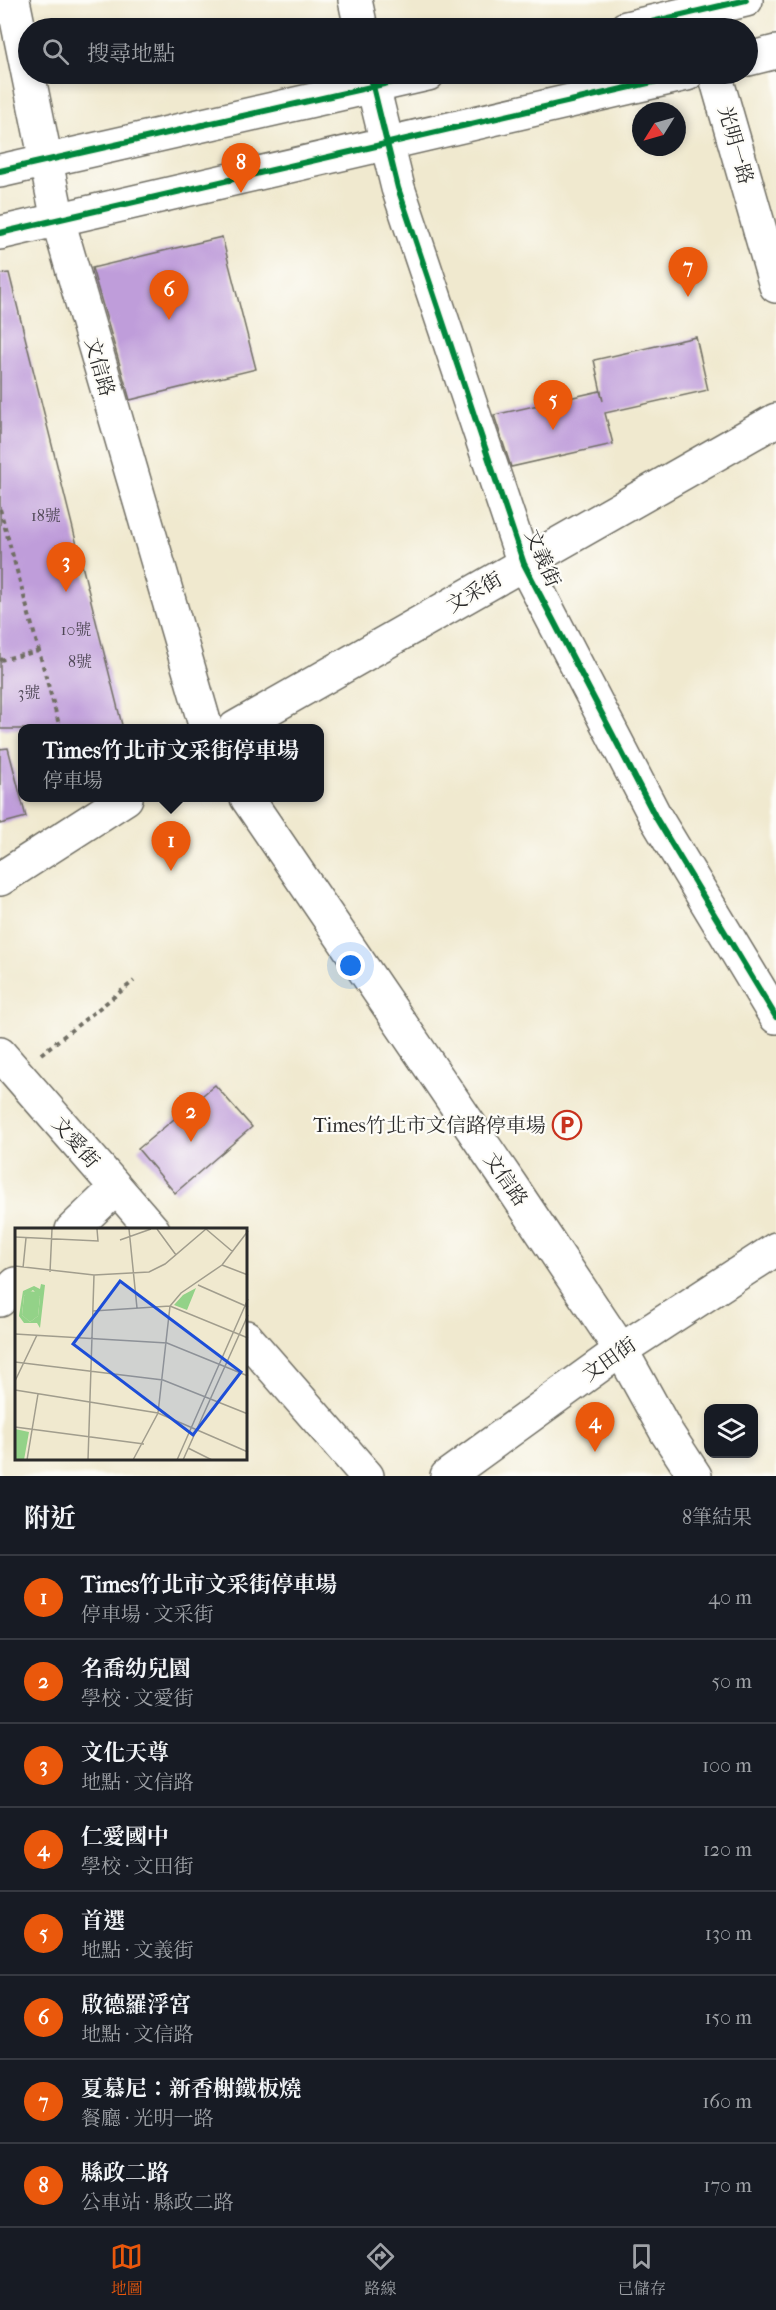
<!DOCTYPE html>
<html lang="zh-TW">
<head>
<meta charset="utf-8">
<style>
	:root { --surface:#171b24; --page:#20242c; --text:#f1f3f6; --muted:#9ea1a6; --line:#363941; --accent:#ea580c }
	body { margin:0; font-family:"IM FELL French Canon","Noto Serif TC",serif; background:var(--page); color:var(--text) }
	.controls { position:absolute; right:18px; bottom:18px; display:grid; overflow:hidden; border-radius:12px; box-shadow:0 3px 9px #0003 }
	.controls button { width:54px; height:54px; display:grid; place-items:center; padding:0; border:0; border-bottom:2px solid var(--line); background:var(--surface); color:var(--text); font:30px sans-serif }
	.compass { position:absolute; left:632px; top:102px; width:54px; height:54px; border-radius:50%; background:var(--surface); box-shadow:0 3px 9px #0003; rotate:233deg }
	.you { position:absolute; left:351px; top:966px; width:21px; height:21px; margin:-15px; border:4px solid #fff; border-radius:50%; background:#1a73e8; box-shadow:0 0 0 9px #1a73e833 }
	.badge { display:grid; place-items:center; width:39px; height:39px; border-radius:50%; background:var(--accent); color:#fff; font-size:20px; font-weight:700 }
	.pin { position:absolute; translate:-50% -50px; filter:drop-shadow(0 2px 3px #0008) }
	.pin::after { content:''; position:absolute; top:32px; width:21px; height:18px; background:inherit; clip-path:polygon(0 0,100% 0,50% 100%) }
	.popup { position:absolute; left:18px; top:724px; width:306px; height:78px; box-sizing:border-box; display:grid; place-content:center; border-radius:12px; background:var(--surface); filter:drop-shadow(0 2px 4px #0005); font-size:20px; white-space:nowrap; color:var(--muted) }
	.popup b { font-size:22px; color:var(--text) }
	.popup::after { content:''; position:absolute; left:50%; top:100%; margin-left:-12px; border:12px solid transparent; border-top-color:var(--surface) }
	.list { margin:0; padding:0; list-style:none }
	h2 { display:flex; justify-content:space-between; align-items:center; height:78px; margin:0; padding:0 24px; font-size:26px }
	h2 small { font-size:20px; font-weight:400; color:var(--muted) }
	.list li { display:grid; grid-template-columns:39px 1fr auto; gap:18px; align-items:center; box-sizing:border-box; height:84px; padding:0 24px; border-top:2px solid var(--line) }
	.list b { display:block; font-size:22px; white-space:nowrap }
	.list p { margin:0; font-size:20px; white-space:nowrap; color:var(--muted) }
	.list em { font-size:20px; font-style:normal; color:var(--muted) }
	.icon { flex:none; width:33px; height:33px; fill:none; stroke:currentColor; stroke-width:2; stroke-linecap:round; stroke-linejoin:round }
	.map { position:relative; flex:none; width:776px; height:1476px; overflow:hidden }
	.search { position:absolute; background:var(--surface); box-shadow:0 3px 9px #0003; left:18px; right:18px; top:18px; height:66px; display:flex; align-items:center; gap:15px; box-sizing:border-box; padding:0 21px; border-radius:33px; color:var(--muted); font-size:22px }
	.sheet { height:750px; background:var(--surface) }
	nav { display:flex; justify-content:space-around; align-items:center; box-sizing:border-box; height:84px; border-top:2px solid var(--line); background:var(--surface); font-size:16px; color:var(--muted) }
	nav a { display:grid; justify-items:center; gap:3px }
	nav .on { color:var(--accent) }
	.map>svg:first-child { display:block }
	.building { fill:#bf9dda }
	.lines { fill:none; stroke-linecap:round; stroke-linejoin:round }
	.minor-casing { stroke:#706e64; stroke-width:36 }
	.path { stroke:#706e64; stroke-width:4; stroke-dasharray:4.5 4.5; stroke-linecap:butt }
	.minor { stroke:#fff; stroke-width:33 }
	.cycleway-casing { stroke:#fdfcf7; stroke-width:10 }
	.cycleway { stroke:#00873e; stroke-width:6 }
	.labels { text-anchor:middle; stroke-width:4.5; stroke-linejoin:round; paint-order:stroke }
	.number-label { font-size:16px; fill:#504857 }
	.street-label { font-size:20px; fill:#2b2b2b; stroke:#fdfcf7 }
	.poi-label { font-size:20px; fill:#2b2b2b; stroke:#fdfcf7; text-anchor:end }
	.inset-road { fill:none; stroke:#a19d8d; stroke-width:1.5 }
	.view { fill:#1d4ed8; fill-opacity:0.15; stroke:#1d4ed8; stroke-width:3 }
	.inset-edge { fill:none; stroke:#2b2b2b; stroke-width:3 }
</style>
</head>
<body>
<div class="map">
<svg width="776" height="1476" viewBox="0 0 776 1476">
	<rect width="100%" height="100%" fill="#fdfcf7"/>
	<filter id="ink" filterUnits="userSpaceOnUse"><feTurbulence type="fractalNoise" baseFrequency=".0167" numOctaves="2"/><feDisplacementMap in="SourceGraphic" scale="12" xChannelSelector="R" yChannelSelector="G"/><feConvolveMatrix kernelMatrix="1 2 1 2 8 2 1 2 1" color-interpolation-filters="sRGB"/></filter>
	<filter id="wash" filterUnits="userSpaceOnUse"><feTurbulence type="fractalNoise" baseFrequency=".008" numOctaves="4" result="noise"/><feDisplacementMap in="SourceGraphic" scale="24" xChannelSelector="R" yChannelSelector="G"/><feGaussianBlur stdDeviation="1.35" result="paint"/><feColorMatrix in="noise" values="0 0 0 0 0 0 0 0 0 0 0 0 0 0 0 0 0 1.4 0 .05"/><feComposite in="paint" operator="in"/></filter>
	<g filter="url(#wash)">
		<rect width="100%" height="100%" fill="#f0e9cf"/>
		<g id="blocks">
			<!-- building -->
			<g class="building">
				<polygon points="222,237 256,369 130,400 92,268"/>
				<polygon points="9,273 123,729 0,729 0,274"/>
				<polygon points="696,337 708,390 605,413 613,444 511,467 494,415 600,391 603,401 594,360"/>
				<polygon points="8,748 26,817 0,824 0,749"/>
				<polygon points="215,1085 252,1127 175,1193 138,1149"/>
			</g>
		</g>
	</g>
	<g filter="url(#ink)">
		<use href="#blocks" fill-opacity="0" stroke="#706e64" stroke-width="1.5"/>
		<g class="lines">
			<!-- minor casing -->
			<g class="minor-casing">
				<g id="minor">
					<polyline points="13,0 58,220 206,728"/>
					<polyline points="355,0 361,28"/>
					<polyline points="626,28 746,0"/>
					<polyline points="748,59 776,52"/>
					<polyline points="370,74 398,188 524,564 656,818 776,1017"/>
					<polyline points="715,74 776,286"/>
					<polyline points="0,171 428,74"/>
					<polyline points="0,233 687,74"/>
					<polyline points="235,728 776,420"/>
					<polyline points="247,798 514,1190 621,1350 667,1433 695,1476"/>
					<polyline points="0,879 126,798"/>
					<polyline points="0,1054 153,1230"/>
					<polyline points="72,1230 116,1188"/>
					<polyline points="0,1300 16,1284"/>
					<polyline points="246,1337 367,1476"/>
					<polyline points="447,1476 621,1350 776,1249"/>
				</g>
			</g>
			<!-- path -->
			<g class="path">
				<polyline points="0,509 60,728"/>
				<polyline points="0,660 39,651"/>
				<polyline points="41,1054 134,981"/>
			</g>
			<!-- minor -->
			<use href="#minor" class="minor"/>
			<!-- cycleway casing -->
			<g class="cycleway-casing">
				<g id="cycleway">
					<polyline points="626,28 746,0"/>
					<polyline points="370,74 398,188 524,564 656,818 776,1017"/>
					<polyline points="0,171 428,74"/>
					<polyline points="0,233 687,74"/>
				</g>
			</g>
			<!-- cycleway -->
			<use href="#cycleway" class="cycleway"/>
		</g>
	</g>
	<!-- icons -->
	<defs>
		<g id="parking-ring" transform="scale(1.5)"><circle r="9.5" fill="#fdfcf7" stroke="#c8321e" stroke-width="1.5"/><path d="M-3.5-5.5H1a3.5 3.5 0 0 1 0 7H-1V5.5H-3.5ZM-1-3.4V-.6H.8a1.4 1.4 0 0 0 0-2.8Z" fill="#c8321e"/></g>
	</defs>
	<g fill-rule="evenodd">
		<use href="#parking-ring" x="567" y="1125"/>
	</g>
	<g class="labels">
		<!-- number labels -->
		<g class="number-label">
			<text x="46" y="521">18號</text>
			<text x="76" y="635">10號</text>
			<text x="80" y="667">8號</text>
			<text x="29" y="698">3號</text>
		</g>
		<!-- street labels -->
		<g class="street-label">
			<text transform="translate(736 145) rotate(74)" y="7">光明一路</text>
			<text transform="translate(100 367) rotate(74)" y="7">文信路</text>
			<text transform="translate(543 558) rotate(67)" y="7">文義街</text>
			<text transform="translate(474 592) rotate(-30)" y="7">文采街</text>
			<text transform="translate(76 1142) rotate(49)" y="7">文愛街</text>
			<text transform="translate(506 1179) rotate(55)" y="7">文信路</text>
			<text transform="translate(609 1359) rotate(-35)" y="7">文田街</text>
		</g>
		<!-- poi labels -->
		<g class="poi-label">
			<text x="546" y="1132">Times竹北市文信路停車場</text>
		</g>
	</g>
	<!-- overview -->
	<g transform="translate(15 1228)">
		<rect width="232" height="232" fill="#f0e9cf"/>
		<path d="M181,60L172,82L159,77L168,67ZM14,63L22,64L25,69L23,88L15,94L7,87L9,68ZM0,201L14,204L9,232H0Z" fill="#93d288"/>
		<path d="M26,56L30,57L25,100L22,95H9L4,88L8,63L19,58L25,61ZM18,62L25,69L23,88L15,94L7,87L9,68Z" fill="#93d288" fill-rule="evenodd"/>
		<path class="inset-road" d="M114,1L122,80M142,1L161,27M191,1L218,24M0,9L83,13L82,1M105,12L136,1M207,37L233,47M0,38L79,47L134,44L150,36L191,1M8,40L11,10M35,44L37,1M183,57L233,79M78,83L155,78L233,110M0,106L152,115L233,148M0,134L148,152L233,186M0,153L22,107M0,162L143,185L233,224M0,199L129,216M173,220L197,232M12,232L23,166M73,232L79,47M118,232L143,185L155,78L166,65L207,37L233,3M162,232L233,71M168,232L233,87"/>
		<path class="view" d="M105,53L226,144L178,207L58,116Z"/>
		<rect width="232" height="232" class="inset-edge"/>
	</g>
</svg>
<div class="controls">
<button><svg class="icon" aria-label="layers" viewBox="0 0 24 24"><path d="M12 4l9 5-9 5-9-5zM3 14l9 5 9-5"/></svg></button>
</div>
<svg class="compass" viewBox="-18 -18 36 36"><path d="M0-13l5 13h-10z" fill="#e53935"/><path d="M0 13l5-13h-10z" fill="#9ea1a6"/></svg>
<div class="you"></div>
<div class="pin badge" style="left:171px;top:871px">1</div>
<div class="popup"><b>Times竹北市文采街停車場</b>停車場</div>
<div class="pin badge" style="left:191px;top:1142px">2</div>
<div class="pin badge" style="left:66px;top:592px">3</div>
<div class="pin badge" style="left:595px;top:1452px">4</div>
<div class="pin badge" style="left:553px;top:430px">5</div>
<div class="pin badge" style="left:169px;top:320px">6</div>
<div class="pin badge" style="left:688px;top:297px">7</div>
<div class="pin badge" style="left:241px;top:193px">8</div>
<div class="search"><svg class="icon" aria-label="search" viewBox="0 0 24 24"><circle cx="10" cy="10" r="6"/><path d="M15 15l6 6"/></svg>搜尋地點</div>
</div>
<section class="sheet">
<h2>附近<small>8筆結果</small></h2>
<ul class="list">
<li><span class="badge">1</span><div><b>Times竹北市文采街停車場</b><p>停車場 · 文采街</p></div><em>40 m</em></li>
<li><span class="badge">2</span><div><b>名喬幼兒園</b><p>學校 · 文愛街</p></div><em>50 m</em></li>
<li><span class="badge">3</span><div><b>文化天尊</b><p>地點 · 文信路</p></div><em>100 m</em></li>
<li><span class="badge">4</span><div><b>仁愛國中</b><p>學校 · 文田街</p></div><em>120 m</em></li>
<li><span class="badge">5</span><div><b>首選</b><p>地點 · 文義街</p></div><em>130 m</em></li>
<li><span class="badge">6</span><div><b>啟德羅浮宮</b><p>地點 · 文信路</p></div><em>150 m</em></li>
<li><span class="badge">7</span><div><b>夏慕尼：新香榭鐵板燒</b><p>餐廳 · 光明一路</p></div><em>160 m</em></li>
<li><span class="badge">8</span><div><b>縣政二路</b><p>公車站 · 縣政二路</p></div><em>170 m</em></li>
</ul>
</section>
<nav>
<a class="on"><svg class="icon" aria-label="map" viewBox="0 0 24 24"><path d="M3 6l6-2 6 2 6-2v14l-6 2-6-2-6 2zM9 4v14M15 6v14"/></svg>地圖</a>
<a><svg class="icon" aria-label="directions" viewBox="0 0 24 24"><path d="M12 3l9 9-9 9-9-9zM9 14v-3h6M13 9l2 2-2 2"/></svg>路線</a>
<a><svg class="icon" aria-label="saved" viewBox="0 0 24 24"><path d="M7 4h10v16l-5-4-5 4z"/></svg>已儲存</a>
</nav>
</body>
</html>
